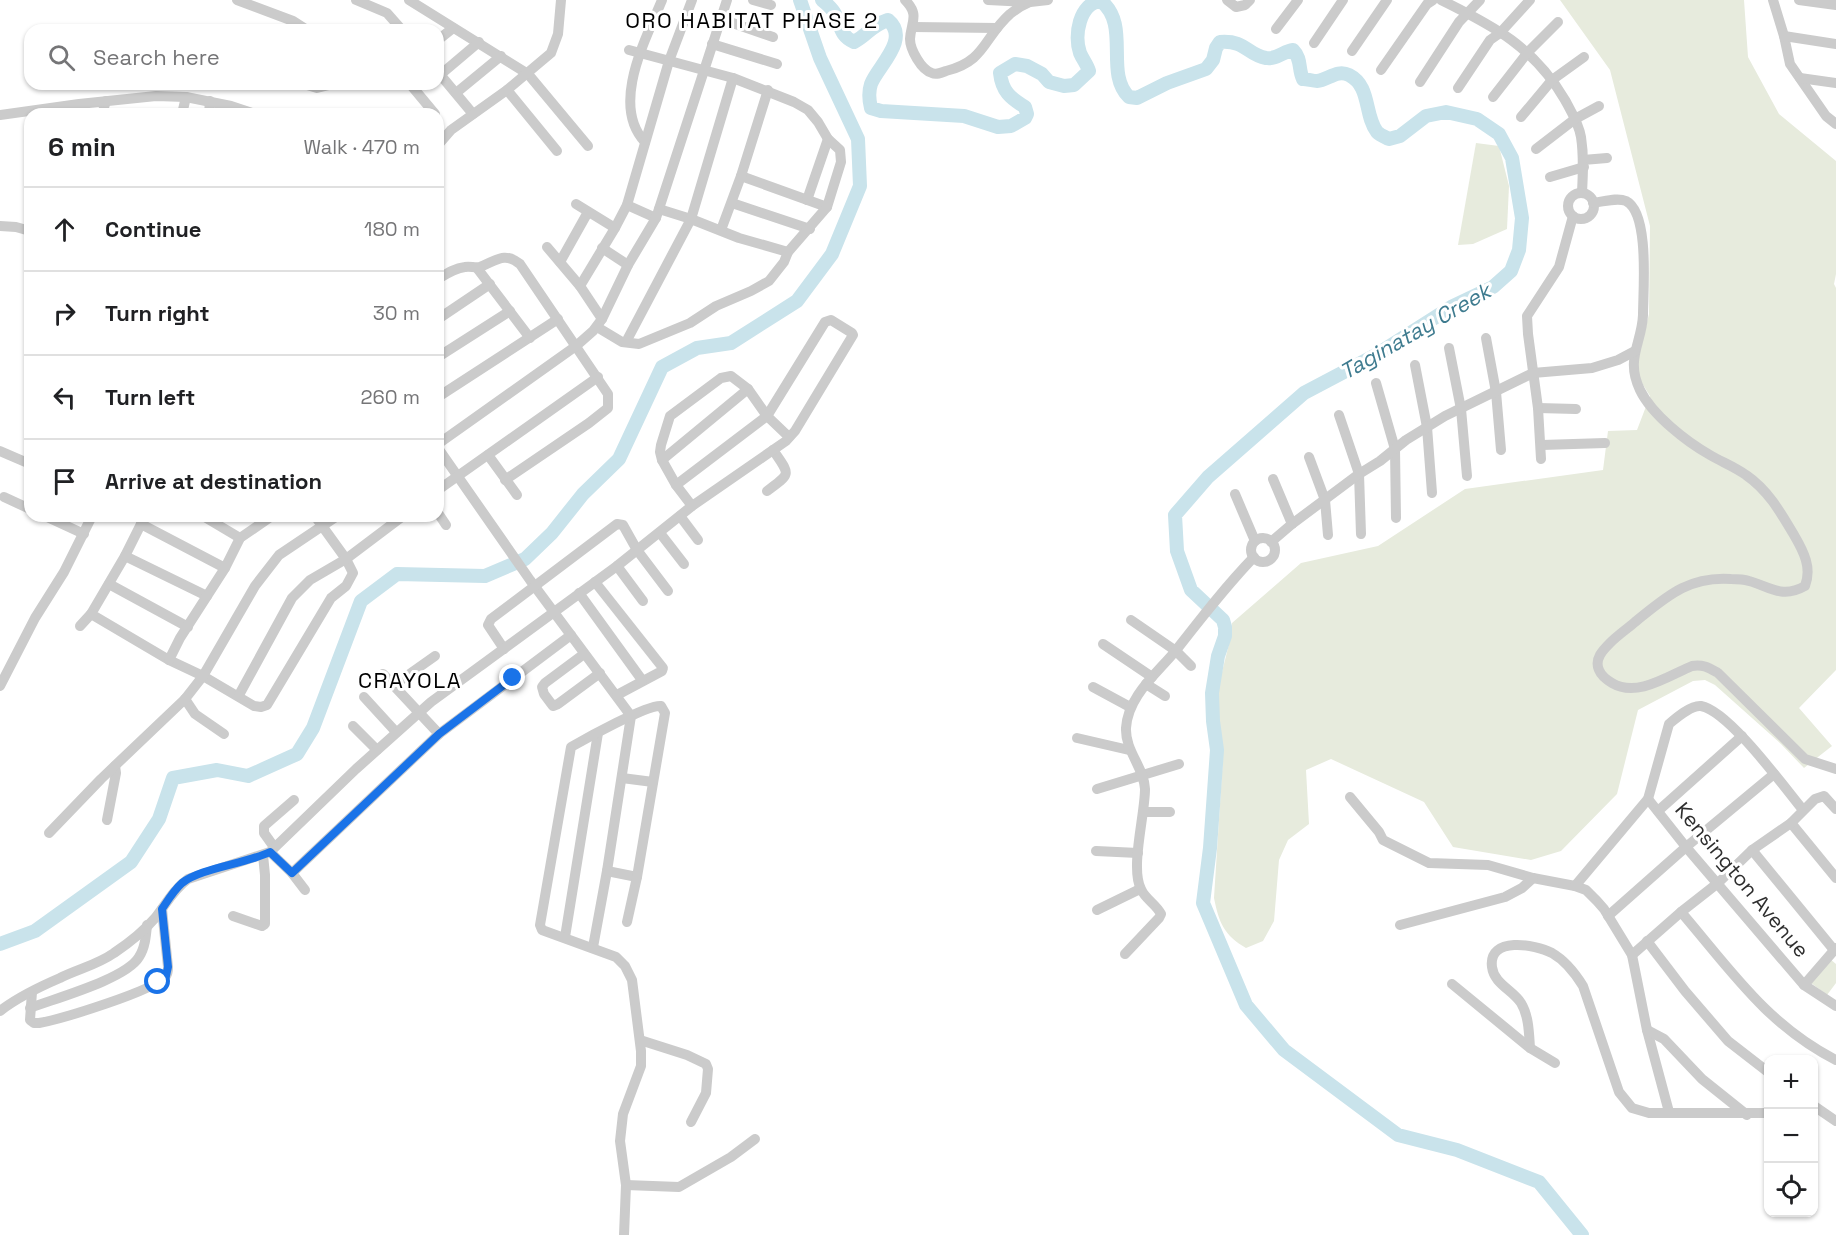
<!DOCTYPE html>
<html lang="en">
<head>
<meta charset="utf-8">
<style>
	:root { --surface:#fff; --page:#f6f6f6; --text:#202124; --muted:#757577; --line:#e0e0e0 }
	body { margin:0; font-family:"Space Grotesk",sans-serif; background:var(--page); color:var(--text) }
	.controls { position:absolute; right:18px; bottom:18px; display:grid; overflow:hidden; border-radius:12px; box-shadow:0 2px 4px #0004 }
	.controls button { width:54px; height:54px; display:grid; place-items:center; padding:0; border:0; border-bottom:2px solid var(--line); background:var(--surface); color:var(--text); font:30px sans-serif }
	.stop { position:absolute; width:18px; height:18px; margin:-14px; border:4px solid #1a73e8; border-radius:50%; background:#fff }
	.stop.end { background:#1a73e8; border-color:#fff; box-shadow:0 2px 6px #0008 }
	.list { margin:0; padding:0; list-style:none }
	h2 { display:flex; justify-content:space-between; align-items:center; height:78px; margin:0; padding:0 24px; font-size:26px }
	h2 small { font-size:20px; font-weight:400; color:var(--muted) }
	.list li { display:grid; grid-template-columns:39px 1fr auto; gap:18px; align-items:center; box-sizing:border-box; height:84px; padding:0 24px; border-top:2px solid var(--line) }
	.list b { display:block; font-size:22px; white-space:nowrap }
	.list em { font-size:20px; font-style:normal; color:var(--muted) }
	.icon { flex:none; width:33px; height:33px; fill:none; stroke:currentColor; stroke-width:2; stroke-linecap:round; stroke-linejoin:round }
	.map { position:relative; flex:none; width:1836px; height:1235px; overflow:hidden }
	.search { position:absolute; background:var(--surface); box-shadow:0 2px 4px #0004; left:24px; top:24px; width:420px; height:66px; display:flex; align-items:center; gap:15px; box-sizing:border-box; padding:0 21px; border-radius:18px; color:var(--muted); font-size:22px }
	.panel { position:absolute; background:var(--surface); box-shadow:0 2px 4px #0004; left:24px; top:108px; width:420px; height:414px; border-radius:18px }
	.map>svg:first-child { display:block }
	.green { fill:#e7ebdd }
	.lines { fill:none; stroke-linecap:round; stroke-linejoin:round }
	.river { stroke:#c9e3eb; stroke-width:14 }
	.minor { stroke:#cbcbcb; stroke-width:10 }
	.route { stroke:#1a73e8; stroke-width:8 }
	.labels { text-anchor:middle; stroke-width:6; stroke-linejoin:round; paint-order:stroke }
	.street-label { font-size:21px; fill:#2e2e2e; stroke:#fff }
	.neighbourhood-label { font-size:22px; letter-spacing:1.5px; fill:#000; stroke:#fff }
	.water-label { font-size:22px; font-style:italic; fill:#3e7b8f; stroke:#fff }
</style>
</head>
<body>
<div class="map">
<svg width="1836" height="1235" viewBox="0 0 1836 1235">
	<rect width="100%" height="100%" fill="#fff"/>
	<!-- green -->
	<g class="green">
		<path d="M1560,0H1744L1748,57L1779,114L1836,161V274L1834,284L1836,288V670L1799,708L1832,746L1804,768L1781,744L1715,685L1705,680L1693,681L1638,710L1617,794L1561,851L1531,860L1453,847L1424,802L1331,759L1306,770L1309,824L1288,840L1279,860L1274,921L1263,941L1246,948C1224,935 1219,923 1214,898L1223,757L1218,707L1219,684L1230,640L1232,623L1301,563L1378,546L1465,489L1603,470L1608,431L1637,430L1650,396L1640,380L1637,364L1649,314L1650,226L1610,70Z"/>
		<polygon points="1476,143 1499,146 1509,186 1507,229 1473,244 1458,245"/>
		<polygon points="1830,959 1836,964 1836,983 1827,995 1811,983"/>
	</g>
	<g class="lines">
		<!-- river -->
		<g class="river">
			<path d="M822,0C827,4 832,8 835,14C841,26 840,36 854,42C869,34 870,26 888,20C911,39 877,67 871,84C868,93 869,100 871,108L881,111L964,116L998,127L1011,126L1025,118L1027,114L1025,107C1010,98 1002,91 1000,73L1015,64L1027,66L1042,74L1049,82L1064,86L1074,85L1089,71C1087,64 1083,60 1080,53C1074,36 1079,3 1101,1C1131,25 1104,73 1129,97L1137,98L1167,83L1206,69L1213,60L1216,48L1220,42C1246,40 1247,55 1266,58C1276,60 1284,51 1293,50C1302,59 1298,69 1303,79C1307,79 1313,81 1317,81C1328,80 1337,69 1349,75C1371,86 1364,115 1377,132C1380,135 1385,137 1389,139L1400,136L1426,116L1446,112L1477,119L1499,134L1512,158L1522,218L1519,250L1511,271L1493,287L1453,306L1376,355L1304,393L1208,477L1175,515L1177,551L1191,590L1223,620L1225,627V636L1218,656L1212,693L1213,721L1217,750L1210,848L1203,903L1246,1005L1284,1050L1398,1135L1457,1150L1539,1182L1582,1235"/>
			<polyline points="0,944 35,931 131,862 159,819 173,778 217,770 248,776 297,754 313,728 361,601 397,574 485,576 525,559 552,533 583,494 619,459 662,367 697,348 731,343 797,301 832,254 860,186 858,139 820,58 800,0"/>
		</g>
		<!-- minor -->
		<g class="minor">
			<polyline points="237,0 293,21 307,30"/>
			<polyline points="356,0 387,13 402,30"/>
			<polyline points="409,0 528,74 588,146"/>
			<polyline points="753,0 771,5"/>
			<path d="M905,0C920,15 911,22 910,39C910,49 921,70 932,73C936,75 941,73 946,71C986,61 983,38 1010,14C1016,9 1023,5 1030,2"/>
			<polyline points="988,0 1030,2 1048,0"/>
			<polyline points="1227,0 1236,7 1245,5 1250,0"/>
			<path d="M1441,0C1494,26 1534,47 1565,100C1571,111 1579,124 1581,137C1584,156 1583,174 1582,193"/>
			<polyline points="1773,0 1784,36 1790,64 1826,116 1836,124"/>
			<polyline points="1799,0 1836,5"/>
			<polyline points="721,19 773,37"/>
			<polyline points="913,27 997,28"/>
			<polyline points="1276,29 1298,0"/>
			<polyline points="1784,36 1836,44"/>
			<polyline points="438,40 453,28"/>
			<polyline points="1314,43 1343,0"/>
			<polyline points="712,44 777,64"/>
			<polyline points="1352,51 1387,0"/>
			<polyline points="1381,70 1427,4 1433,0"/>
			<polyline points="438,72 473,114"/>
			<polyline points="440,75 479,42"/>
			<polyline points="1800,78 1836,83"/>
			<polyline points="1420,82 1459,22 1480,0"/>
			<polyline points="304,84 317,88 333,84"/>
			<polyline points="410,84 435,114"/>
			<polyline points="1458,88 1490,40 1500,33 1530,0"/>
			<polyline points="507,90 557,151"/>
			<polyline points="456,93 501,56"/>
			<polyline points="1493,97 1528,52 1558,22"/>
			<polyline points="102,114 106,101"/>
			<polyline points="182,114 186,97"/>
			<polyline points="209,114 210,101"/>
			<polyline points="0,115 79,104 156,96 186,97 231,106 255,114"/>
			<polyline points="1521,117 1552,80 1584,57"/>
			<path d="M645,142C610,105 646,39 662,0"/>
			<polyline points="438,145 451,130 507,90 551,53 558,34 561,0"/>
			<polyline points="1536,149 1575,119 1599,106"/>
			<polyline points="1583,160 1607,158"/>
			<polyline points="741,176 827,207"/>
			<polyline points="1550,177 1584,167"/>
			<circle cx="1581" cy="206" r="13"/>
			<polyline points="807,200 828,139"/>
			<polyline points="732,203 810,229"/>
			<path d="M1593,203C1603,202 1617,197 1626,201C1650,213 1643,291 1643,315C1642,343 1625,359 1640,390C1652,415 1687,442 1710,455C1722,462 1735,467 1746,475C1768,490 1781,513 1794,535C1804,552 1812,568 1805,586C1782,599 1771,587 1749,581C1743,579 1737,579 1731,579C1688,576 1666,597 1635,622C1627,629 1618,635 1610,643C1603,650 1594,659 1599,670C1601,675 1607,680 1612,683C1637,698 1668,676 1692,666C1703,664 1709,668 1718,673L1805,759L1836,769"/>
			<polyline points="576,204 615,228"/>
			<polyline points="627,205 656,218"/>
			<polyline points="659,209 691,219 739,238 788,252"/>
			<polyline points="0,226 16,227 30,231"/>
			<polyline points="721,230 741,176 768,90"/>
			<polyline points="547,247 580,286 602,319"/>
			<polyline points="602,248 628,265"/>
			<polyline points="560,262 588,212"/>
			<polyline points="477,268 530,338"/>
			<path d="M438,279C446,274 455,268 465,267C470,266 475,268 480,267C496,261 504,251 520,264L608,394V408L589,423L505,480"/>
			<polyline points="580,286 615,228 627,205 669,61 692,0"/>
			<polyline points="438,319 490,284"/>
			<polyline points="597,327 622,342 639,344 690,323 716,306 751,291 769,281 784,262 788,252 827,207 841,162 840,150 828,139 818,122 808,110 794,102 733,78 629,50"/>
			<polyline points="1486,338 1496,392 1501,450"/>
			<polyline points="626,342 691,219 733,78"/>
			<polyline points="1449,348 1461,409 1467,476"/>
			<polyline points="438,357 510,311"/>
			<polyline points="1415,365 1427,427 1432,493"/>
			<polyline points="1376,383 1395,449 1396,518"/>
			<polyline points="438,397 558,319"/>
			<polyline points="1538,408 1576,409"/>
			<polyline points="1339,415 1359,474 1361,534"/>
			<polyline points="438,444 576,346 593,331 602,319 628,265 656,218 727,0"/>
			<polyline points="1542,445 1605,443"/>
			<polyline points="438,448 530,580 631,716 607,871 593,947"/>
			<polyline points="0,451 30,464"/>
			<polyline points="488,455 517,495"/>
			<polyline points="1309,457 1325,500 1328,535"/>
			<polyline points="1541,459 1538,408 1528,334 1527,316 1559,267 1573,216"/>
			<polyline points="662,460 748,389"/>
			<polyline points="1273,479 1292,524"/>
			<polyline points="438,490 598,377"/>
			<path d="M767,491C792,473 790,475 773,450"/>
			<polyline points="1235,494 1255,541"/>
			<polyline points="4,497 30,509"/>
			<polyline points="692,506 676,485 662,460 660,452 661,445 670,416 721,378 731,376 748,389 767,416 789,437"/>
			<polyline points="438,513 446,525"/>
			<polyline points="45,516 84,534"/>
			<polyline points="145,516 125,556 91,614 169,660 203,676 254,706 261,707 267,705 331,598 346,586 353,573 346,559 315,516"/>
			<polyline points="203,516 240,538"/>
			<polyline points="680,516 698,540"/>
			<polyline points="141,524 225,568"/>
			<polyline points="660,533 684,564"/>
			<circle cx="1263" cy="550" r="12"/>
			<polyline points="1271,542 1292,524 1359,474 1380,461 1406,440 1445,416 1533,373 1592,368 1618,360 1635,351"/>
			<polyline points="125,556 207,596"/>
			<polyline points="617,566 643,601"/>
			<polyline points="595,582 663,668 662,671 617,695"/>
			<polyline points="109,584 188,627"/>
			<polyline points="579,593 642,680"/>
			<polyline points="1131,620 1176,651 1191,666"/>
			<polyline points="80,626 91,614"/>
			<polyline points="1103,644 1152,677"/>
			<polyline points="504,649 488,625 491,619 617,524 623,525 637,550 668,591"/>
			<polyline points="584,654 545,683 542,687 544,694 553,706 558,704 600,673"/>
			<polyline points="169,660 180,638 225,568 240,538 272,516"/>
			<polyline points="383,674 439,734"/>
			<polyline points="1146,684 1165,696"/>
			<polyline points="394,685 435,656"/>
			<polyline points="0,686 35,618 64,572 92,516"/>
			<polyline points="1093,687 1130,707"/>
			<polyline points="239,695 292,598 310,580 346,559 403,516"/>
			<polyline points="364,697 396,732"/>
			<polyline points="185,699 195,714 224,734"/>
			<polyline points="353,726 377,750"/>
			<polyline points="1077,738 1129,750"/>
			<polyline points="622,778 653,782"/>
			<polyline points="1097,789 1179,764"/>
			<polyline points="1350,797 1379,832 1383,840 1429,863 1488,865 1533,878 1575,886 1586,890 1597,901 1604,909 1632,955 1647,1030 1669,1112"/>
			<polyline points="1648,799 1686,847 1804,985 1836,1006"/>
			<polyline points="1658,811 1742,736"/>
			<polyline points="1144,812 1170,812"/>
			<polyline points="107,820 116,773 115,766"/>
			<polyline points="1791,823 1836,878"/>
			<polyline points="49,833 101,779 185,699 203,676 255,586 279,555 337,516"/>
			<polyline points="274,847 264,833 264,826 294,800"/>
			<polyline points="1752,850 1834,950"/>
			<polyline points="1096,851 1138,853"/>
			<polyline points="270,852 292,873 305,890"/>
			<polyline points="607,871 637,877"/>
			<polyline points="292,873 439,734 571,635"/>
			<path d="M1575,886L1648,799L1669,724C1676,718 1691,705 1701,706C1729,711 1784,787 1803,810"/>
			<polyline points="1097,910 1140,889"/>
			<path d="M1681,912C1730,969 1767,1025 1836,1060"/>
			<polyline points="233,916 262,926 265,924 265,875 263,855"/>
			<polyline points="1608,916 1686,847 1774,774"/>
			<polyline points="1400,925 1505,897 1522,888 1533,878"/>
			<polyline points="565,937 598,733"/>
			<polyline points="1647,941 1685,991 1728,1041 1768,1072"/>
			<path d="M1125,954L1159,918L1161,914C1156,904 1145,899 1141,889C1130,868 1145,815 1145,789C1144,767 1125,751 1126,728C1128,695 1158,673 1177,649C1202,617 1226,586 1254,557"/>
			<polyline points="1632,955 1681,912 1718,883 1752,850 1791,823 1815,799 1824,796 1836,809"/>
			<polyline points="1452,984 1530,1048 1555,1063"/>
			<polyline points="1804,985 1836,948"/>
			<path d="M32,992L30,1020L34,1023H39C61,1019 154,991 166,976C168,973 168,971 168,967L162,909"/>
			<path d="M30,1008C56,998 126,979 139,957C145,948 146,936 147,925"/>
			<path d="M0,1011C18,997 39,987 60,978C78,969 97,965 114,953C129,943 144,931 156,917C166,904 174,889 188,879L270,852L356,769L431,702L617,566L692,506L786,441L795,431L853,335L852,333L831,320L825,322L767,416L676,485"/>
			<polyline points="1647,1030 1664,1039 1702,1079 1747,1115"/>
			<polyline points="640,1040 687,1055 706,1064 708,1069 706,1093 691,1122"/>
			<path d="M1530,1048C1529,1034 1529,1016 1521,1003C1513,990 1494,984 1492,967C1488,936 1535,944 1552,953C1566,961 1575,973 1583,986L1619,1092L1632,1108L1649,1113H1768"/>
			<polyline points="1814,1106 1836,1121"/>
			<polyline points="626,1185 679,1187 731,1157 755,1139"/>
			<path d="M624,1235L626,1185L620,1141L623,1114L641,1066V1051L632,980L625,966L616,957L542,930L540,925L571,747C585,739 648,704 661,706L665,713L637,877L627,922"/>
		</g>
	</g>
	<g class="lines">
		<!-- route -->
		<path class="route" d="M158,982L166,976L168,967L162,909C168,900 174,890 182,883C201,868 245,864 270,852L292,873L439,734L513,678"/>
	</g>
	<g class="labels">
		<!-- street labels -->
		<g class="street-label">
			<text transform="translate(1742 880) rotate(50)" y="7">Kensington Avenue</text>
		</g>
		<!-- neighbourhood labels -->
		<g class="neighbourhood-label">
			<text x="752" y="28">ORO HABITAT PHASE 2</text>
			<text x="410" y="688">CRAYOLA</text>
		</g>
		<!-- water labels -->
		<g class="water-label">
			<text transform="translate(1415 331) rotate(-30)" y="8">Taginatay Creek</text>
		</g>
	</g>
</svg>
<div class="controls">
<button>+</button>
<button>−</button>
<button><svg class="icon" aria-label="locate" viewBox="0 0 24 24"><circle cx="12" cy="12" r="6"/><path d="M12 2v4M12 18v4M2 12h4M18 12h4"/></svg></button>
</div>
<div class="stop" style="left:158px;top:982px"></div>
<div class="stop end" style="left:513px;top:678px"></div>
<div class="search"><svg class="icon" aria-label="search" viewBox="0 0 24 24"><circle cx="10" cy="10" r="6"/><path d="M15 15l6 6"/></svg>Search here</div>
<section class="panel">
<h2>6 min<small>Walk · 470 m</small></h2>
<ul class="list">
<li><svg class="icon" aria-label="ahead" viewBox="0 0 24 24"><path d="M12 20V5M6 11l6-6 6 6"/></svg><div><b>Continue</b></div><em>180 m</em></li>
<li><svg class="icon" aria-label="right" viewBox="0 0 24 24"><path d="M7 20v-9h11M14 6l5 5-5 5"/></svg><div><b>Turn right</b></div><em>30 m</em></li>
<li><svg class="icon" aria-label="left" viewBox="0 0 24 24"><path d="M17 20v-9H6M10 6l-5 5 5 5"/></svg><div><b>Turn left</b></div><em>260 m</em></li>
<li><svg class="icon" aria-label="arrive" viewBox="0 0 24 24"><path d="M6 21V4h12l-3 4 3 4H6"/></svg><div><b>Arrive at destination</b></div></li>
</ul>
</section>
</div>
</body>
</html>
